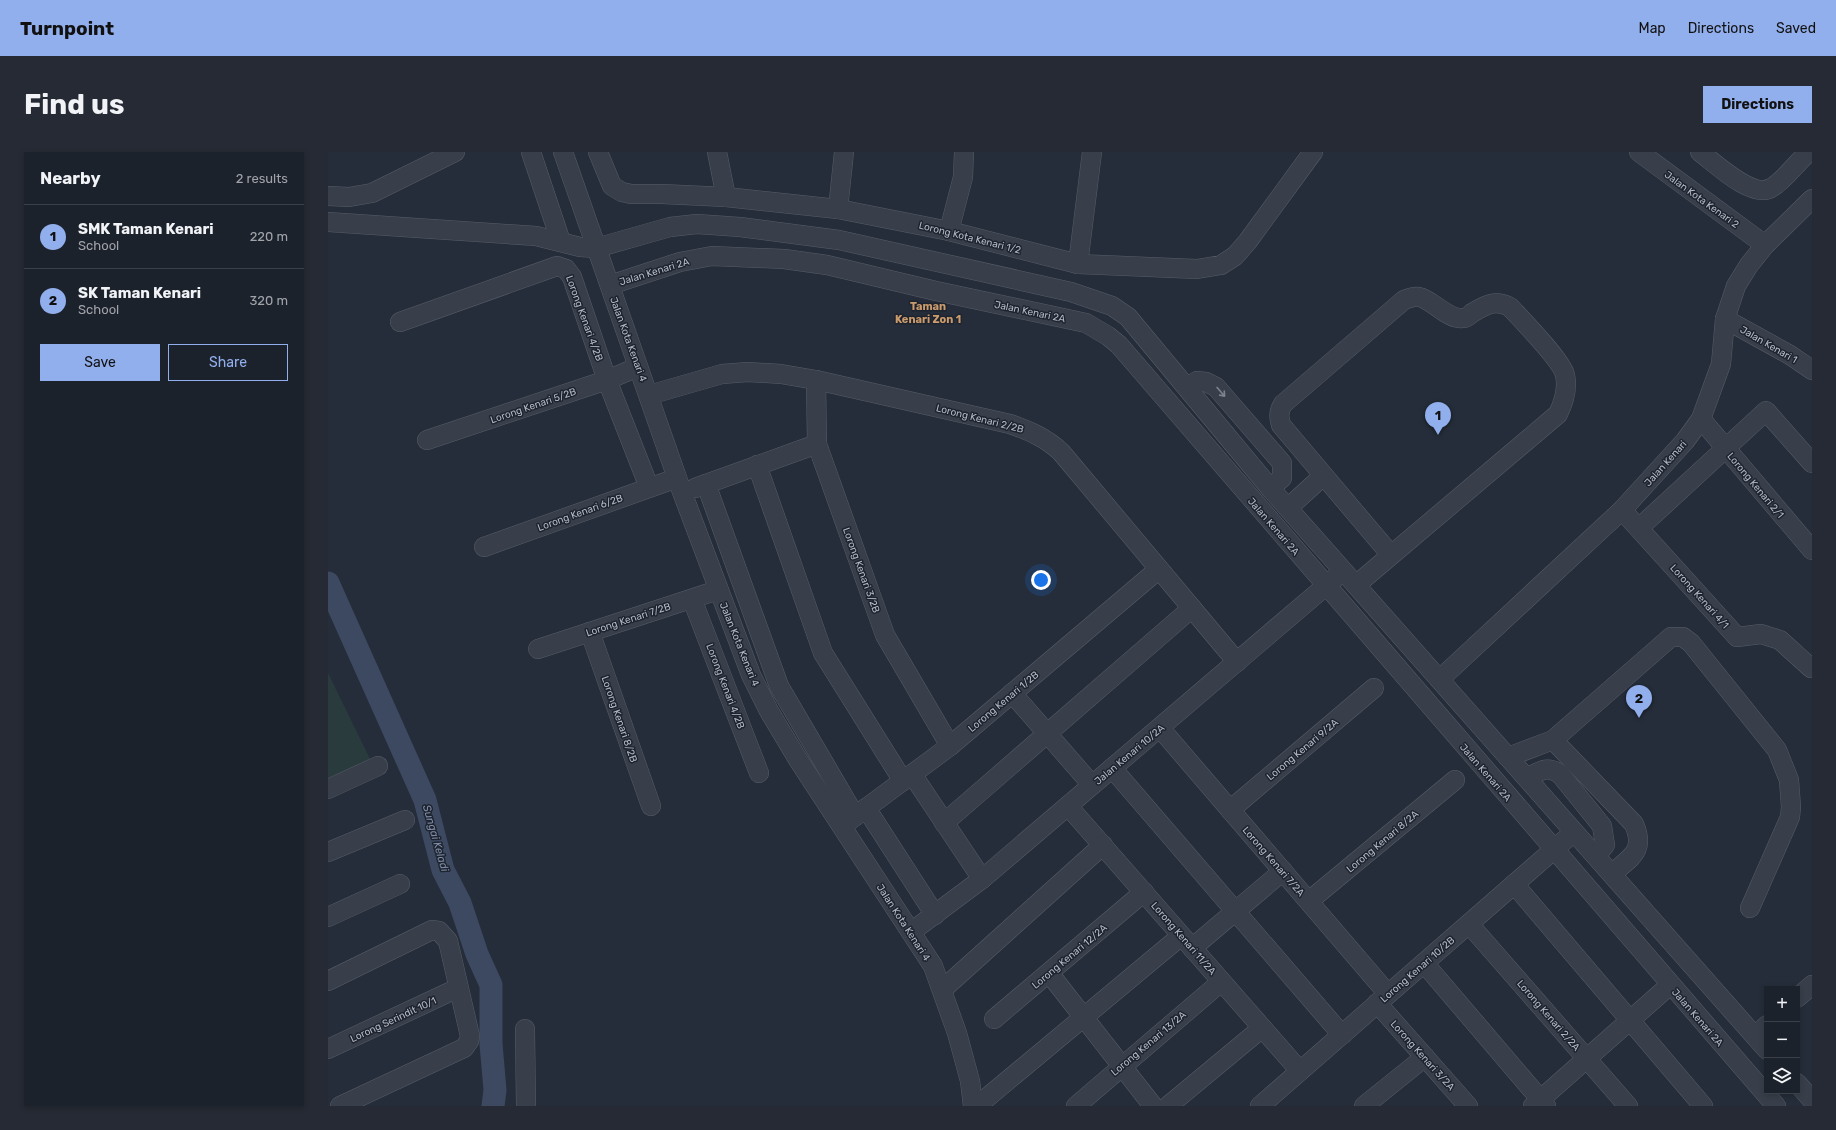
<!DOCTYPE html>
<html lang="en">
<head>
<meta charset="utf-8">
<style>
	:root { --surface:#1c222c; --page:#252a34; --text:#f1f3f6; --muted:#a0a4a9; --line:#3a3f48; --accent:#92afed }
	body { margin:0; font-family:Rubik,sans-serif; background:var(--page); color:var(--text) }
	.controls { position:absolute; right:12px; bottom:12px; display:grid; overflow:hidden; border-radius:0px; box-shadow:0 2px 6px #0003 }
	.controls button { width:36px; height:36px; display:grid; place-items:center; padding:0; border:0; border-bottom:1px solid var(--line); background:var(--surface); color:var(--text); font:20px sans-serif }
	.you { position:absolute; left:713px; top:428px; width:14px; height:14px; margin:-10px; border:3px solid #fff; border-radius:50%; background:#1a73e8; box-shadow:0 0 0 6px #1a73e833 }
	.badge { display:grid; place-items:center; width:26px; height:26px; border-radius:50%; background:var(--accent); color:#111; font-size:13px; font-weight:700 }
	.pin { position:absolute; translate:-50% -33px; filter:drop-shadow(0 1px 2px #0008) }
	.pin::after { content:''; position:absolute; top:21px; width:14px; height:12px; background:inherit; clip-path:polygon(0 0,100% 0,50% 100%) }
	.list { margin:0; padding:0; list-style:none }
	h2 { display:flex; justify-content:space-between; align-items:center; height:52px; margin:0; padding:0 16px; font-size:17px }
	h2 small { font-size:13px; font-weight:400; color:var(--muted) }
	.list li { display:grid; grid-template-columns:26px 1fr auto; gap:12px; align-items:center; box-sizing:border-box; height:64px; padding:0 16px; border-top:1px solid var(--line) }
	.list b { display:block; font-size:15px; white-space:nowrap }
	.list p { margin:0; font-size:13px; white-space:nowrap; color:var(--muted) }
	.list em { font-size:13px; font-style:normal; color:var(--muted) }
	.actions { display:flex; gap:8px; padding:12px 16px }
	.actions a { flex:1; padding:9px 0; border:1px solid var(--accent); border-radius:0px; text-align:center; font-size:14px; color:var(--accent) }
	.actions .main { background:var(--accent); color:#111 }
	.icon { flex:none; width:22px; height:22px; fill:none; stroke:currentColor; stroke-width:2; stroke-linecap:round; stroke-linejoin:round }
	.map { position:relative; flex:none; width:1484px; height:954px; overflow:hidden; border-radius:0px }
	header { display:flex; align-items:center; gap:24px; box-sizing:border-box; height:56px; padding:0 20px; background:var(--accent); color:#111 }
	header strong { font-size:19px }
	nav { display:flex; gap:22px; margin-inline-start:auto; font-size:14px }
	.intro { display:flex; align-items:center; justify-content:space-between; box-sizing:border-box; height:96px; padding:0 24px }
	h1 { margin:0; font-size:28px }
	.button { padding:10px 18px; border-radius:0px; background:var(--accent); color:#111; font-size:14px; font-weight:700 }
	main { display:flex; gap:24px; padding:0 24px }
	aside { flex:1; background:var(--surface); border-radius:0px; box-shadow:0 2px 6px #0003 }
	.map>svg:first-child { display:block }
	.green { fill:#2a3b3d }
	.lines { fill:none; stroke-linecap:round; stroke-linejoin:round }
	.river { stroke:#3d4961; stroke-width:23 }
	.minor-casing { stroke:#575d68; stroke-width:20 }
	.minor { stroke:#393f4a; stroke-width:19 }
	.oneway { stroke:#7d838e }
	.labels { text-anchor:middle; stroke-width:3; stroke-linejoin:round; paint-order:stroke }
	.street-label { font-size:10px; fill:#b4bac6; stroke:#1e242f }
	.neighbourhood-label { font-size:11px; font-weight:bold; fill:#ca9b6c; stroke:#1e242f }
	.water-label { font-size:11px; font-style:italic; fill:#7f8eaa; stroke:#1e242f }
</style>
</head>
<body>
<header>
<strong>Turnpoint</strong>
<nav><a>Map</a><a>Directions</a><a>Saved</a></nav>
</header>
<div class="intro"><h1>Find us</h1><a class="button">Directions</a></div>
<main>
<aside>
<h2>Nearby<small>2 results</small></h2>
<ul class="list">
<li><span class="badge">1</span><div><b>SMK Taman Kenari</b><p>School</p></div><em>220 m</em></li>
<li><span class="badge">2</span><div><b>SK Taman Kenari</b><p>School</p></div><em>320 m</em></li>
</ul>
<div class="actions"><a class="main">Save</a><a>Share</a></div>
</aside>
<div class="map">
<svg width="1484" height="954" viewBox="0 0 1484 954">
	<rect width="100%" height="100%" fill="#252d3a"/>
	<!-- green -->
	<polygon class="green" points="0,521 42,607 0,626"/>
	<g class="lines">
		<!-- river -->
		<polyline class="river" points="0,431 97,648 115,718 132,751 149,802 163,833 163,892 167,938 165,954"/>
		<!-- minor casing -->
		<g class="minor-casing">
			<g id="minor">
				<polyline points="203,0 233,90"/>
				<polyline points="235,0 354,340 423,523 441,559 469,606 605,814 629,881 642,929 645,954"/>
				<polyline points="270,0 284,34 294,40 303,42 334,42 398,45 510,57 621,79 750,112 869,117 893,113 907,104 920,89 985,0"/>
				<polyline points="389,0 398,45"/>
				<polyline points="1311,0 1437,93"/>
				<path d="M1372,0C1388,12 1424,47 1443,36C1456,29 1469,10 1481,0"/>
				<polyline points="0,44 21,45 44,41 127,0"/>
				<polyline points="510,57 516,0"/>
				<polyline points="0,70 208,84 252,95 268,96 342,75 369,72 412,75 511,88 743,140 784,154 800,165 942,336 1439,898"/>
				<polyline points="621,79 635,25 636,0"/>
				<polyline points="750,112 764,0"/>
				<polyline points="282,133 352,110 384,104 456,107 499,113 608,139 758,171 780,184 791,193 1448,954"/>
				<polyline points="1397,167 1462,203 1484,218"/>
				<polyline points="72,170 229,114 238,117 244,125 279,228 321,335"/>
				<polyline points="488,228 489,292 557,483 622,594"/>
				<polyline points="859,235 869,229 878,230 888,235 954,311 954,326 942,336"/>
				<path d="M321,243L394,222L420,220L453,222L488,228L682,272C702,279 718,286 733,300L909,510"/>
				<polyline points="1373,267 1484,398"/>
				<polyline points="99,288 279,228 310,215"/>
				<polyline points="429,313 495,501 575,629"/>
				<polyline points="378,332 451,534 527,664"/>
				<polyline points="367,336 489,292"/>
				<polyline points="960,356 995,324"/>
				<polyline points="1294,358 1409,485 1433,482 1452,488 1483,516"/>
				<polyline points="1311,376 1438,259 1484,311"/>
				<polyline points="156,395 349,326"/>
				<path d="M1028,433L1230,262C1236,250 1240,237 1237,223C1234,209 1194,168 1182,155C1167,147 1158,153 1144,161C1142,163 1139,166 1136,166C1121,169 1105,148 1091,145C1086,144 1081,146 1076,148L955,252C950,260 951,265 953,273L1063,403"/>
				<polyline points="364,447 431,621"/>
				<polyline points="262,480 323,654"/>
				<polyline points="210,497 390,438"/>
				<polyline points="1112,527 1294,358 1357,289 1373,267 1393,212 1397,167 1408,134 1421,113 1437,93 1484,47"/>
				<polyline points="684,541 764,633"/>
				<polyline points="832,576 1060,842"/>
				<path d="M1225,588L1306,672C1318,700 1302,705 1284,722"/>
				<polyline points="1180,605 1225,588 1343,485 1355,485 1363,491 1449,598 1461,628 1463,655 1462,665 1422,756"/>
				<polyline points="784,616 1014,883"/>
				<polyline points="584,622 654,727"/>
				<path d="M1199,626C1212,619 1219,613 1232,622L1274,674L1277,693L1268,704"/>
				<polyline points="0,637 50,614"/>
				<polyline points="740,654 972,919"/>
				<polyline points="538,656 607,763"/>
				<polyline points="902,658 1046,536"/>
				<polyline points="616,671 864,456"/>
				<polyline points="514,674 622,594 831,417"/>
				<polyline points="0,700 77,668"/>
				<polyline points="1186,732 1375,954"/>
				<polyline points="981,749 1127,628"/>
				<polyline points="0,765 72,732"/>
				<polyline points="1141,772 1300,954"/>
				<polyline points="583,780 654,727 1007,426"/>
				<polyline points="864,796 955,719"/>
				<polyline points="1096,811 1218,954"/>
				<polyline points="721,821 825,954"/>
				<polyline points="0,829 104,778 111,779 120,789 142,884 141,889 136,896 12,954"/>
				<polyline points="615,837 775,693"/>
				<polyline points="1469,846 1484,833"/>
				<polyline points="1049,851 1140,954"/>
				<polyline points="666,867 816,740"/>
				<polyline points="197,877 198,954"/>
				<polyline points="1427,884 1439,873"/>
				<polyline points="0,897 130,836"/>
				<polyline points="1469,931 1484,948"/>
				<polyline points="649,954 853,784"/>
				<polyline points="748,954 893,830"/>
				<polyline points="840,954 934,876"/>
				<polyline points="932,954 1246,680"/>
				<polyline points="1036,954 1097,905"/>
				<polyline points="1205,954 1342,833"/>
			</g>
		</g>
		<!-- minor -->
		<use href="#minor" class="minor"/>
	</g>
	<!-- one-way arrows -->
	<defs><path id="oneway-shaft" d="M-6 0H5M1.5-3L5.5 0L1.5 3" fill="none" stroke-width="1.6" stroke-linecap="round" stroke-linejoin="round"/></defs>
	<use class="oneway" href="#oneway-shaft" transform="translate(893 240) rotate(49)"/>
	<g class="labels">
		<!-- street labels -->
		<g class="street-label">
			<text transform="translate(1374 47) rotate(36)" y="4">Jalan Kota Kenari 2</text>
			<text transform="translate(642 85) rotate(14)" y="4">Lorong Kota Kenari 1/2</text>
			<text transform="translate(326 119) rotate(-17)" y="4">Jalan Kenari 2A</text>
			<text transform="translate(702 159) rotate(12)" y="4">Jalan Kenari 2A</text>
			<text transform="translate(257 166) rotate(70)" y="4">Lorong Kenari 4/2B</text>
			<text transform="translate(301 187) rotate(70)" y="4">Jalan Kota Kenari 4</text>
			<text transform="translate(1441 192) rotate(30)" y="4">Jalan Kenari 1</text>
			<text transform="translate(205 253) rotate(-19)" y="4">Lorong Kenari 5/2B</text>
			<text transform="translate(652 266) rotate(14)" y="4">Lorong Kenari 2/2B</text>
			<text transform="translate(1337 311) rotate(-48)" y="4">Jalan Kenari</text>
			<text transform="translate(1428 333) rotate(50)" y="4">Lorong Kenari 2/1</text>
			<text transform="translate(252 360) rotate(-20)" y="4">Lorong Kenari 6/2B</text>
			<text transform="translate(946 374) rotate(49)" y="4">Jalan Kenari 2A</text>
			<text transform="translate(534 418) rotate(70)" y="4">Lorong Kenari 3/2B</text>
			<text transform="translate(1372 444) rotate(48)" y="4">Lorong Kenari 4/1</text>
			<text transform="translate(300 467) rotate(-18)" y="4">Lorong Kenari 7/2B</text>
			<text transform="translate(412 492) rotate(68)" y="4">Jalan Kota Kenari 4</text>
			<text transform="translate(398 534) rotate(69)" y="4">Lorong Kenari 4/2B</text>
			<text transform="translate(675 549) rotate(-40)" y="4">Lorong Kenari 1/2B</text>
			<text transform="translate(292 567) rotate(71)" y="4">Lorong Kenari 8/2B</text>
			<text transform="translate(974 597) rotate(-40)" y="4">Lorong Kenari 9/2A</text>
			<text transform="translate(801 602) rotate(-40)" y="4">Jalan Kenari 10/2A</text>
			<text transform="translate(1158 620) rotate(49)" y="4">Jalan Kenari 2A</text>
			<text transform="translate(1054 689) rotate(-40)" y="4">Lorong Kenari 8/2A</text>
			<text transform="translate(946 709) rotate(49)" y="4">Lorong Kenari 7/2A</text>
			<text transform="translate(576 770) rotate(57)" y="4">Jalan Kota Kenari 4</text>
			<text transform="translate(856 786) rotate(49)" y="4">Lorong Kenari 11/2A</text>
			<text transform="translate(741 804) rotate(-40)" y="4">Lorong Kenari 12/2A</text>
			<text transform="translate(1089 817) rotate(-41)" y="4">Lorong Kenari 10/2B</text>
			<text transform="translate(1221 863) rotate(49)" y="4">Lorong Kenari 2/2A</text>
			<text transform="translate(1370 865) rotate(49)" y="4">Jalan Kenari 2A</text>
			<text transform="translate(65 867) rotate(-25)" y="4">Lorong Serindit 10/1</text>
			<text transform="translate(820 891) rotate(-40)" y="4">Lorong Kenari 13/2A</text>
			<text transform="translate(1095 903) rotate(48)" y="4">Lorong Kenari 3/2A</text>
		</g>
		<!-- neighbourhood labels -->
		<g class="neighbourhood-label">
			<text x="600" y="158">Taman<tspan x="600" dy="13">Kenari Zon 1</tspan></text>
		</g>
		<!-- water labels -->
		<g class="water-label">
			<text transform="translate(108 686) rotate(74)" y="4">Sungai Keladi</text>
		</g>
	</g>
</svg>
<div class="controls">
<button>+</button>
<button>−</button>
<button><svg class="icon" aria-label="layers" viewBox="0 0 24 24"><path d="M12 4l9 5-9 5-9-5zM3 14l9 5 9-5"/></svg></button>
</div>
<div class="you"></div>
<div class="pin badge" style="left:1110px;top:283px">1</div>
<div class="pin badge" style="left:1311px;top:566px">2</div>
</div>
</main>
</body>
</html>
